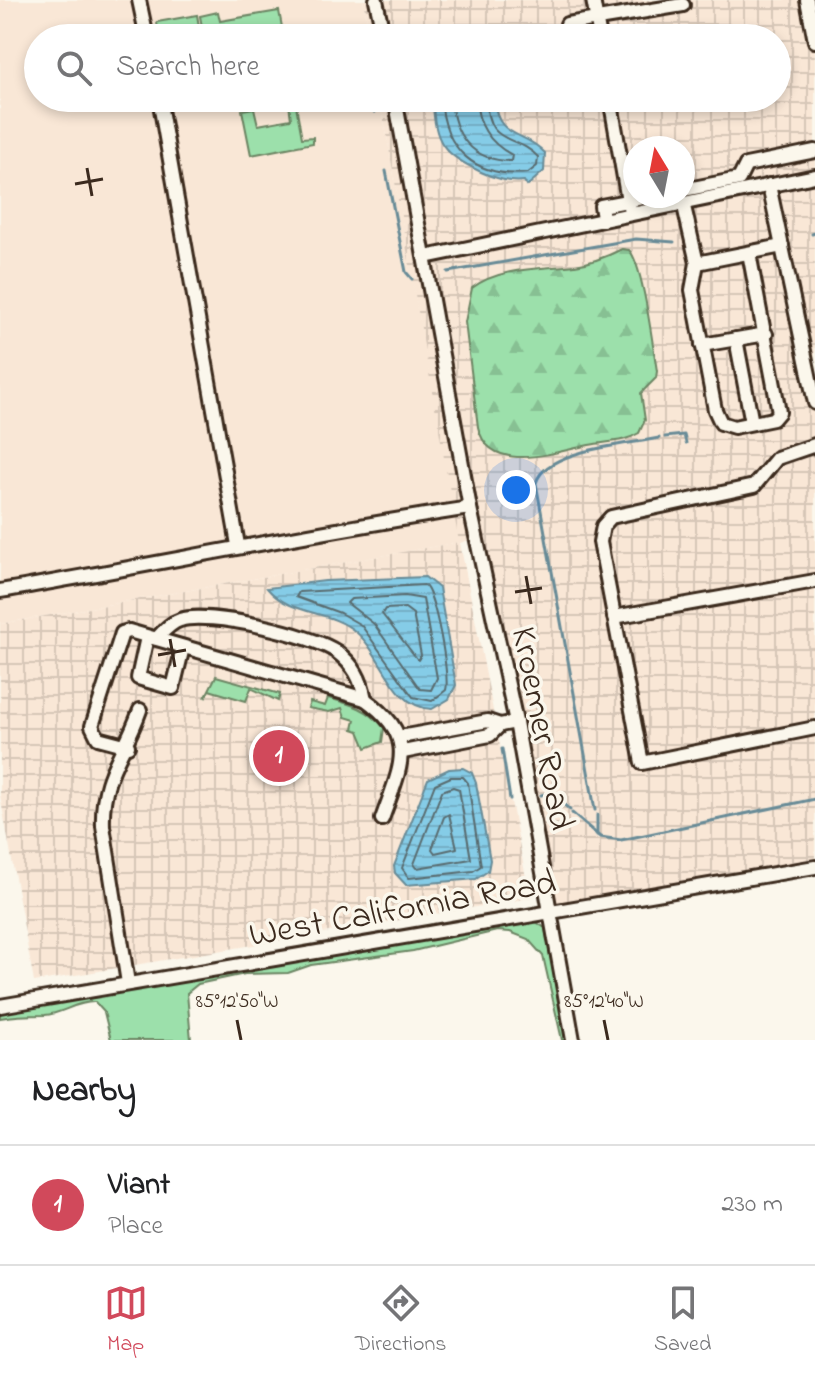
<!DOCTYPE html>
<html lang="en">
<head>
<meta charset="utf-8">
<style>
	:root { --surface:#fff; --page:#f2f2f2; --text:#202124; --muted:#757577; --line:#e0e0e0; --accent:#d1495b }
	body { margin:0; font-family:"Indie Flower",sans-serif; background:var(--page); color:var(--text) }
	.compass { position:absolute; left:623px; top:136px; width:72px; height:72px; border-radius:50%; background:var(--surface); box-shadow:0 4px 12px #0003; rotate:350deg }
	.you { position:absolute; left:516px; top:490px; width:28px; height:28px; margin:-20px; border:6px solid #fff; border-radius:50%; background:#1a73e8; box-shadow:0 0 0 12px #1a73e833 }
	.badge { display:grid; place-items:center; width:52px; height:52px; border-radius:50%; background:var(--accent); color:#fff; font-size:26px; font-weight:700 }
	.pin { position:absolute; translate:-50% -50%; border:4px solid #fff; box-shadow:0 2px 8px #0006 }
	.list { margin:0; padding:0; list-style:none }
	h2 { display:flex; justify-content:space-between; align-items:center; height:104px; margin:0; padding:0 32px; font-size:34px }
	h2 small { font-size:26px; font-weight:400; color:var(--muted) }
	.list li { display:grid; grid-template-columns:52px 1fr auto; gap:24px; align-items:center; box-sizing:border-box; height:120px; padding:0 32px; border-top:2px solid var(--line) }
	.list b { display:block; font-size:30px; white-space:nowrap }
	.list p { margin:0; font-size:26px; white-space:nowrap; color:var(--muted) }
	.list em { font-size:26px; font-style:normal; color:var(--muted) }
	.icon { flex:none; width:44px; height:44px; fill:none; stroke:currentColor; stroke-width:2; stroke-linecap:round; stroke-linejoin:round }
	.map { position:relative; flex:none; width:815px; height:1040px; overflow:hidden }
	.search { position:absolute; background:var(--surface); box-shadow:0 4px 12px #0003; left:24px; right:24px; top:24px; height:88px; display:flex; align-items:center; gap:20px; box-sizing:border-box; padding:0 28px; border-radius:44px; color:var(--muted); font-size:30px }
	.sheet { height:224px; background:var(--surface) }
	nav { display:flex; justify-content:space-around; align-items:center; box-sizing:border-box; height:112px; border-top:2px solid var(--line); background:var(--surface); font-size:22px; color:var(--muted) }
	nav a { display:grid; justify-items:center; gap:4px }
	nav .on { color:var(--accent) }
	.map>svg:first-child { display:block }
	.built { fill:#f9e7d6 }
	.industrial { fill:url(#industrial-grid); fill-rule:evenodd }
	.green { fill:#9ce0ab; stroke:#6c8564; stroke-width:2 }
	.forest { fill:url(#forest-firs); stroke:#6c8564; stroke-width:2 }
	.water { fill:url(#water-rules); stroke:#678b97; stroke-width:2 }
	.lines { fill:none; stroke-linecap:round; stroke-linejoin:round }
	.shore { stroke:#596b6e; stroke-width:2 }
	.stream { stroke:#678b97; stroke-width:3 }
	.minor-casing { stroke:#3b2a1e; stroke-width:18 }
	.minor { stroke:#fbf7ec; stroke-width:12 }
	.ticks { fill:none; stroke:#3b2a1e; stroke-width:3 }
	.labels { text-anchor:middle; stroke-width:7; stroke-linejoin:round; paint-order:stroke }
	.street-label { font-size:36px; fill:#3b2a1e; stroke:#fbf7ec }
	.ticks-label { font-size:20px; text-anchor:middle; fill:#3b2a1e; stroke:#fbf7ec; stroke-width:7; stroke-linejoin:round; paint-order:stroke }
</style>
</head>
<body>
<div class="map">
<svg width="815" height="1040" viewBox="0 0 815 1040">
	<defs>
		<pattern id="industrial-grid" width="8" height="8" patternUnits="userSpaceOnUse" patternTransform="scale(2)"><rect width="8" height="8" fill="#f9e7d6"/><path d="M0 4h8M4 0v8" fill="none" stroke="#d6c6b7"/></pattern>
		<pattern id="forest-firs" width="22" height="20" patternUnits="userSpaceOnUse" patternTransform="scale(2)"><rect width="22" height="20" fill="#9ce0ab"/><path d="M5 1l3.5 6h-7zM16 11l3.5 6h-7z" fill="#87c093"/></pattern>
		<pattern id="water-rules" width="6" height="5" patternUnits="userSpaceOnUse" patternTransform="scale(2)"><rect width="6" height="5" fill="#85cce7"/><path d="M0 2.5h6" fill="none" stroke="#74afc6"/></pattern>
	</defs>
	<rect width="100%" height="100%" fill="#fbf7ec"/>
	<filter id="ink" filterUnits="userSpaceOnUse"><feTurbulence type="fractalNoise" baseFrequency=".0125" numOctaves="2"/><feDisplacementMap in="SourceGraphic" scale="16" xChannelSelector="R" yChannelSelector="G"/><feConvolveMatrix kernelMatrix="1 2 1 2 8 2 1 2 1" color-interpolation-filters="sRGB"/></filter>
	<g filter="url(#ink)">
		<!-- built -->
		<polygon class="built" points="0,0 363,0 370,38 38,38 38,98 380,98 460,542 0,624"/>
		<!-- industrial -->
		<path class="industrial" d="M363,0H815V858L550,911L475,538L460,543L530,898L34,982L0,795V624L459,542L380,98H777V38H370ZM635,148H683V196H635Z"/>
		<!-- green -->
		<g class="green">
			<polygon points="279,11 284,38 204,38 200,16 218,12 220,21"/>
			<polygon points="197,15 201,38 159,38 157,22"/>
			<polygon points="295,100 302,138 313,137 313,143 251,155 242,110 254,108 258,125 291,119 289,104"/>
			<polygon points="216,676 280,694 278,701 251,688 246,701 209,690 205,698"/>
			<path d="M328,698C351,704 369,709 384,728L382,742L366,748L359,731L353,729L355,720L345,717L342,708L329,712L308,708L310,702L325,706Z"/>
			<path d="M533,920L545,928L566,1040H562L543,956L528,939L510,932L497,931L413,951L311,965L288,973L245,974L198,984L187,993L191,1040H111L104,1012L95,1002C77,1001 62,1014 45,1015C30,1015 16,1015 0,1018V1011Z"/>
		</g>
		<!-- forest -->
		<path class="forest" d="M622,249L629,250C643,264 653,348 657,371L656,378L641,393L645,420L639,433C623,443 607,441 589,445C556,452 489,476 478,427L465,322L472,288C499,267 542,269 575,265C591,263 608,256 622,249Z"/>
		<!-- water -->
		<g class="water">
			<path d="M433,98H494C497,141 523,129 545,153L544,171L527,186L524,181C511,183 493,178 481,172C444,154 433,143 433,98Z"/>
			<path d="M425,577L439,588L456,685L449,699L432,709C392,707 384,656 356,632C329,609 290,616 267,588L325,581Z"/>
			<polygon points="463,768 472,773 476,783 490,860 488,871 476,879 406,885 395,873 394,866 428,779 449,769"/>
		</g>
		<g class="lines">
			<!-- shore -->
			<g class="shore">
				<path d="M441,98C444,150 475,178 528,173L537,166L538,157C516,133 487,148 486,98"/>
				<path d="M451,98C453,135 472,161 511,161L512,155C489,143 477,124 476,98"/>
				<path d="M424,585C435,592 450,677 446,690L432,701L413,697L361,625L340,613L296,597L299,592Z"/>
				<polygon points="405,596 423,599 437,678 431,690 420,689 374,624 347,603 351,599"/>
				<polygon points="405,608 413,614 421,655 418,660 382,614 385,609"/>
				<polygon points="451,777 463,777 468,783 481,866 473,871 409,878 402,868 435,784"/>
				<polygon points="453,787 459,789 471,859 417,868 414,864 442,791"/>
				<polygon points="449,814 457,848 435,853 432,849 444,817"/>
			</g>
			<!-- stream -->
			<g class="stream">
				<polyline points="361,32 362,38"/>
				<polyline points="373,98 374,112"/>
				<polyline points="386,171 406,272 412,279"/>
				<polyline points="812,234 815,233"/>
				<polyline points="448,272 636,239 674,242"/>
				<polyline points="665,437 684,435 686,443"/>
				<polyline points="502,749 510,799"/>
				<polyline points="541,795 551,793 570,810"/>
				<path d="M595,810L536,483C545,449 628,445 659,438"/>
				<polyline points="572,813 600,837 621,840 815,799"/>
				<polyline points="597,835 597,815"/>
			</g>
			<!-- minor casing -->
			<g class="minor-casing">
				<g id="minor">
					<polyline points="139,0 147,38"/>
					<polyline points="376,0 384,38"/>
					<polyline points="593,0 600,38"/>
					<polyline points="807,0 815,41"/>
					<polyline points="567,24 683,5"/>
					<polyline points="159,98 238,545"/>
					<polyline points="395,98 470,508 516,722 573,1040"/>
					<polyline points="610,98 630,212"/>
					<polyline points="769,185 815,403"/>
					<polyline points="683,190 739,179 746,165 815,151"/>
					<polyline points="683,202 697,263 692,290 715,410 721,423 734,427 773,419 779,412 749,253"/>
					<polyline points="603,218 601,206 653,196"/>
					<polyline points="425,257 815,176"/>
					<polyline points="697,263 782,246"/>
					<polyline points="736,339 752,423"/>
					<polyline points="702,345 766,334"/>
					<polyline points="815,445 777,458 754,486 611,517 603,526 600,542 642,763 815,728"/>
					<path d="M0,591C157,564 312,532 470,508"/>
					<polyline points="614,617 815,581"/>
					<polyline points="147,637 138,678 173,688 183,647"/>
					<path d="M365,699C419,738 401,765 382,819"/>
					<polyline points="400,737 488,721 500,725 516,722"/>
					<path d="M128,746L98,738L92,726L122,633L129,631L365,699C361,679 354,665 337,652C314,635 207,610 180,620C170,623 163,632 156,639"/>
					<polyline points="403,752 490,735 500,725"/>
					<path d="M128,983L103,826C101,774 124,756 140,710"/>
					<polyline points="0,1006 815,867"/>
				</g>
			</g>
			<!-- minor -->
			<use href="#minor" class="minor"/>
		</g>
	</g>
	<!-- ticks -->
	<path class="ticks" d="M87,168L92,196M75,184L103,179M526,576L531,604M515,592L542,588M170,639L175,667M158,655L186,650M237,1020L241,1040M604,1020L608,1040"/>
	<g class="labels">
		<!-- street labels -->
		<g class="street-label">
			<text transform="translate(545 728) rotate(79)" y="13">Kroemer Road</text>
			<text transform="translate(402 906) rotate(-10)" y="13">West California Road</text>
		</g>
	</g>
	<g class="ticks-label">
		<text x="237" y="1007">85°12'50"W</text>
		<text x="604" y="1007">85°12'40"W</text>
	</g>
</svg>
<svg class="compass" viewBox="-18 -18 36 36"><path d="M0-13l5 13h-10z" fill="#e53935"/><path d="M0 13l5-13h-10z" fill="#757577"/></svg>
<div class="you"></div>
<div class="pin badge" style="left:279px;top:756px">1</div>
<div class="search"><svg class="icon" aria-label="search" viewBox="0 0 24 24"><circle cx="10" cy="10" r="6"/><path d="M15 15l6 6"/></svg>Search here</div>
</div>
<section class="sheet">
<h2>Nearby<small></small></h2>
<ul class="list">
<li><span class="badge">1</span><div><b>Viant</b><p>Place</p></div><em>230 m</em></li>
</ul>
</section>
<nav>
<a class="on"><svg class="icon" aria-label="map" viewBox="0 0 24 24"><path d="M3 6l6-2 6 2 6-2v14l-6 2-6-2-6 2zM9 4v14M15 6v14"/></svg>Map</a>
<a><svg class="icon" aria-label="directions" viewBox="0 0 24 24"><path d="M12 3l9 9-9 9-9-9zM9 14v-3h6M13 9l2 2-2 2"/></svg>Directions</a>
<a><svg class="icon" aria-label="saved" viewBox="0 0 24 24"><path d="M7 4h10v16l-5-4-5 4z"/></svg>Saved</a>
</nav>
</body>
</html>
